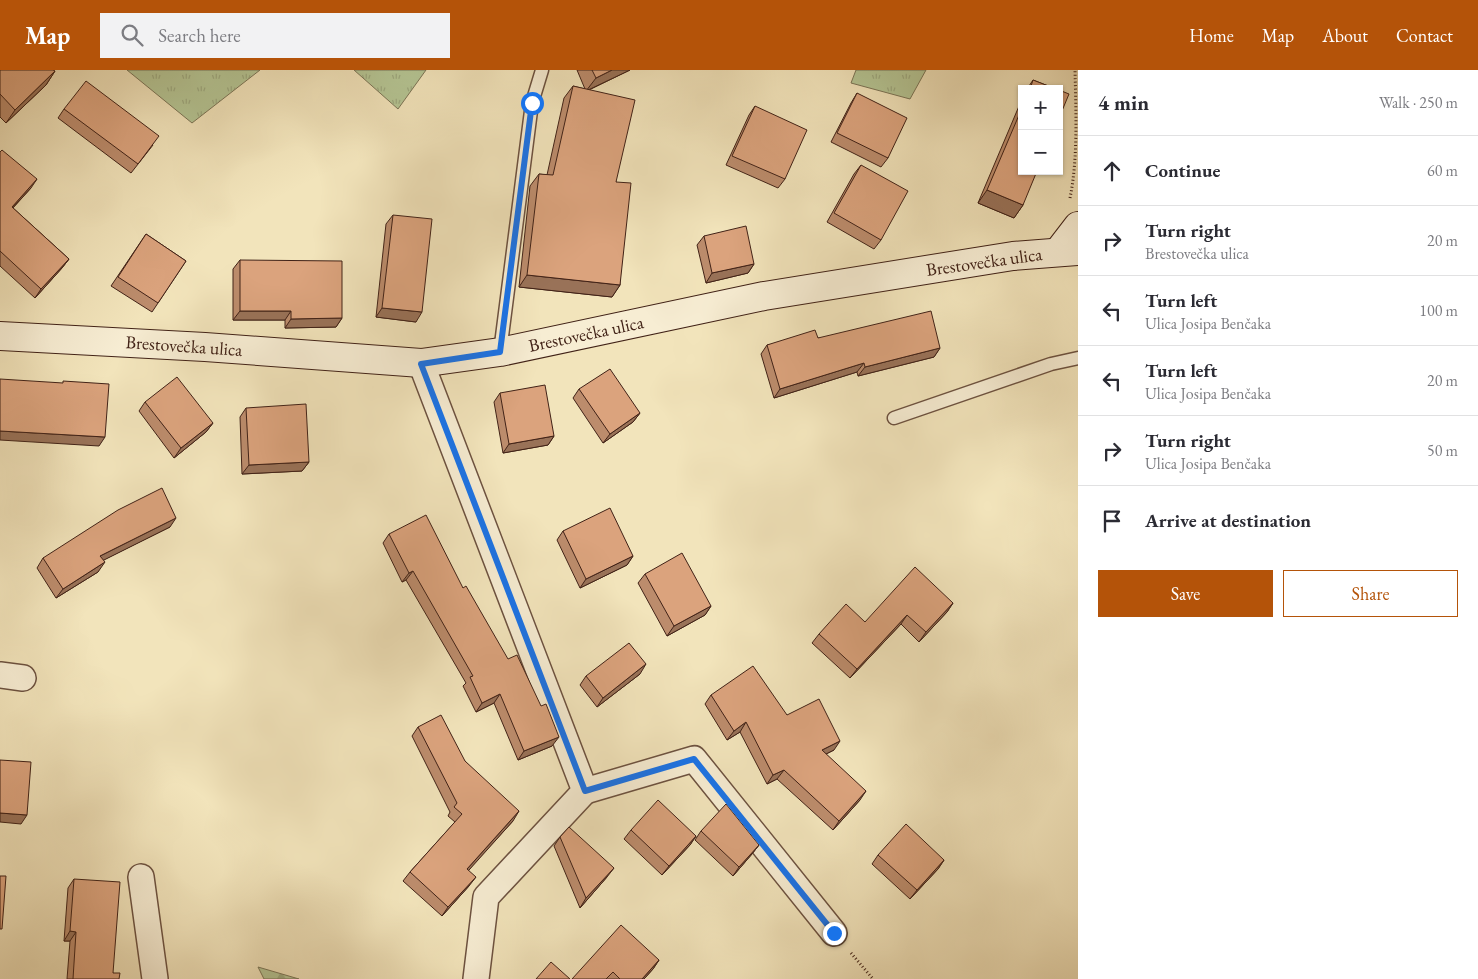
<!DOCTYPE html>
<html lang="en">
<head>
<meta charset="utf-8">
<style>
	:root { --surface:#fff; --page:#f2f2f3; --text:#2b2b33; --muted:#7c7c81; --line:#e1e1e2; --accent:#b45309 }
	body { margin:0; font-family:"EB Garamond",serif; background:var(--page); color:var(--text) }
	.controls { position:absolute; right:15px; top:15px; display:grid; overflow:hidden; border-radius:0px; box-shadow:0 1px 4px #0004 }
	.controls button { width:45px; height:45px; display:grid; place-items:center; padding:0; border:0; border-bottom:1px solid var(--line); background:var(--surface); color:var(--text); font:25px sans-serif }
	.stop { position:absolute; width:15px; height:15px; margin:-11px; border:4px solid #1a73e8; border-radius:50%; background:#fff }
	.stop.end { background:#1a73e8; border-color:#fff; box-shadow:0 1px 5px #0008 }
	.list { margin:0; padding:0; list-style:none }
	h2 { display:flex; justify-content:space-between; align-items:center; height:65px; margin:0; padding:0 20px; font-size:21px }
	h2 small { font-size:16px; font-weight:400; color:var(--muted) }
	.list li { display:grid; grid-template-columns:32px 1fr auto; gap:15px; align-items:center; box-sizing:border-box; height:70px; padding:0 20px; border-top:1px solid var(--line) }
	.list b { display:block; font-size:19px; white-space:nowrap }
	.list p { margin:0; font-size:16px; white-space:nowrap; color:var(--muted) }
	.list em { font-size:16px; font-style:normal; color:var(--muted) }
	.actions { display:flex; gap:10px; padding:15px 20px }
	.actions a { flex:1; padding:11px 0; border:1px solid var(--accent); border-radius:0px; text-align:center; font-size:18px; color:var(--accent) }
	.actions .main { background:var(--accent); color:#fff }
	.icon { flex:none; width:28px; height:28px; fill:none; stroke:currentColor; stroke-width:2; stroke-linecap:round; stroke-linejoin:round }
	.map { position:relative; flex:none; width:1078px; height:909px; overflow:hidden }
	header { display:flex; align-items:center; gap:30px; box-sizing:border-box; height:70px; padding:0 25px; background:var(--accent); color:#fff }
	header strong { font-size:24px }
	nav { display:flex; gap:28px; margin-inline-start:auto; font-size:18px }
	.search { width:350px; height:45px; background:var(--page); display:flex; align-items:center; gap:12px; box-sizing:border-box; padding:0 18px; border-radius:0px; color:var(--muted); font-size:19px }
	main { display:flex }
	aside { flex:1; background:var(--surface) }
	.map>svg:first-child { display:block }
	.grass { fill:url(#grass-tufts); stroke:#7b7456 }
	.forest { fill:url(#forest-firs); stroke:#7b7456 }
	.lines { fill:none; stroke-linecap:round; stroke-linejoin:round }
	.lane-casing { stroke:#6d5240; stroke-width:15 }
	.street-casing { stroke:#6d5240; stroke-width:28 }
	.secondary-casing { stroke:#412217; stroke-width:30 }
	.path { stroke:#412217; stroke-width:3; stroke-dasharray:1 2.5; stroke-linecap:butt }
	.lane { stroke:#f7edd3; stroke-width:12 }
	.street { stroke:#f7edd3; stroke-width:25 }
	.secondary { stroke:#f7edd3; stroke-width:28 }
	.wall { fill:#bc8c6c; stroke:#412217 }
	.shaded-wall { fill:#997258; stroke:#412217 }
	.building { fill:#dba37d; stroke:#412217 }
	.route { stroke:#1a73e8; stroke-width:6 }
	.labels { text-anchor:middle; stroke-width:4.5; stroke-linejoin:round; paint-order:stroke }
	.street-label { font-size:18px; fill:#412217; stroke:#f7edd3 }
</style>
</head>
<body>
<header>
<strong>Map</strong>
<div class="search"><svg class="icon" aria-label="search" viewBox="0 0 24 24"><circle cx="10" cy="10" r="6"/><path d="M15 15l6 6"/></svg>Search here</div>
<nav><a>Home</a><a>Map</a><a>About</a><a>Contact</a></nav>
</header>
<main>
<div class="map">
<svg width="1078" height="909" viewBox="0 0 1078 909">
	<defs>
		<pattern id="grass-tufts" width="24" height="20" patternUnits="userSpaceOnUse" patternTransform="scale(1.25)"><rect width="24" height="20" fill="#b5c594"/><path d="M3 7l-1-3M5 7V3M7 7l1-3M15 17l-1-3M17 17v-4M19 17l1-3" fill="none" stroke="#9da97f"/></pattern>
		<pattern id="forest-firs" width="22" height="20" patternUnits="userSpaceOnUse" patternTransform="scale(1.25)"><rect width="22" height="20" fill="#b5c594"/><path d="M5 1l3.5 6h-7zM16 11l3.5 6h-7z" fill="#9da97f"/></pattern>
	</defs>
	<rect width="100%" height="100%" fill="#f2e4bb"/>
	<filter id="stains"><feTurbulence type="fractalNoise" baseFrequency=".004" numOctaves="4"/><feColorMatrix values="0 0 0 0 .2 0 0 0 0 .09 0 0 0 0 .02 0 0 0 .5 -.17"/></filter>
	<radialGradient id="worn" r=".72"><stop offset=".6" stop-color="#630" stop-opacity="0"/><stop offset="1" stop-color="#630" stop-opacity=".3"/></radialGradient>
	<!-- grass -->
	<g class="grass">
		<polygon points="127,0 260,0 192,53"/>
		<polygon points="354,0 426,0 398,39"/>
		<polygon points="856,0 926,0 910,29 851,13"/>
	</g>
	<!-- forest -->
	<polygon class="forest" points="258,897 299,909 264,909"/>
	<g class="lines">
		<!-- lane casing -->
		<g class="lane-casing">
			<g id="lane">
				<polyline points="500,282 532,33 542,0"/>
				<polyline points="894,348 1051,294 1078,288"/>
			</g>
		</g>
		<!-- street casing -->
		<g class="street-casing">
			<g id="street">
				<polyline points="421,293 585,721 486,827 476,909"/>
				<polyline points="0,605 23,608"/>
				<polyline points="585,721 694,689 834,863"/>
				<polyline points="141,807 155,909"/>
			</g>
		</g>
		<!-- secondary casing -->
		<g class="secondary-casing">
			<g id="secondary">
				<polyline points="1058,182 1078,156"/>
				<polyline points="0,266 205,277 421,293 500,282 764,226 1013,186 1078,181"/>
			</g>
		</g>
		<!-- path -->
		<g class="path">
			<path d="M1070,128C1078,89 1076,41 1075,0"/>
			<polyline points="851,883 873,909"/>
		</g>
		<!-- lane -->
		<use href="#lane" class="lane"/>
		<!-- street -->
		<use href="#street" class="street"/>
		<!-- secondary -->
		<use href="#secondary" class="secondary"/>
	</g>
	<!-- wall -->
	<g class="wall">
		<polygon points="0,0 55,1 46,15 6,53 0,47"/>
		<polygon points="577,0 630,0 589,20 616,112 620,215 612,227 519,217 530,116 539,104 547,105 564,28 573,16 585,19"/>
		<polygon points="1033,10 1056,19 1027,19"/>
		<polygon points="857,23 888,88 881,97 831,72 851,33"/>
		<polygon points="1022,29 1022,101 1023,135 1014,148 978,133"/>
		<polygon points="755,36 785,109 778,118 726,95 749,45"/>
		<polygon points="64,39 153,75 131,103 58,48"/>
		<polygon points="0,82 31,118 13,138 69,189 62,198 35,228 0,196"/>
		<polygon points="861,95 881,170 874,179 827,152 854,104"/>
		<polygon points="393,145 416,252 376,247 386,154"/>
		<polygon points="146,164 186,191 152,242 111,216"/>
		<polygon points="704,166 754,194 748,203 706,213 697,175"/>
		<polygon points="240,190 342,248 336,257 285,258 285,250 233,250 233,199"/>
		<polygon points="818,268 940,278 934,287 858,306 857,302 774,328 761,284 767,275"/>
		<polygon points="579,319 640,343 633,352 603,373 573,328"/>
		<polygon points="500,323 554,366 548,375 503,383 494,332"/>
		<polygon points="145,332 213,353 206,362 174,388 139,341"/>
		<polygon points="246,338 309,392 302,401 242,404 240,347"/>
		<polygon points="170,457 103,490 98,502 56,528 37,498 43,488"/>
		<polygon points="563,461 633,486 627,495 580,518 557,470"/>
		<polygon points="389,464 463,518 552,676 518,690 494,633 476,642 463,616 466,613 406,510 402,512 383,473"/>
		<polygon points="645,504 711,536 705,545 667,566 638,513"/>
		<polygon points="953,533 947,542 919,572 901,554 850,608 812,573 819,564 865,552"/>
		<polygon points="640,604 597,637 580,615 586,606"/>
		<polygon points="711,625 787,645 834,680 826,684 860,730 833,760 777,709 767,714 740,662 727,670 705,634"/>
		<polygon points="418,657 465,691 513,751 468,800 469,816 442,846 403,811 410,802 455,752 448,746 450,742 412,666"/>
		<polygon points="631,760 696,766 690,775 662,805 624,769"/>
		<polygon points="701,761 759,775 752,784 733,806 695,770"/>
		<polygon points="560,767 607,807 580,838 554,776"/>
		<polygon points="878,785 944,790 938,799 910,829 872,794"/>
		<polygon points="74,809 113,903 119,909 67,909 70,871 64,871 68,818"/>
		<polygon points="659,890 653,899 644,909 572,909"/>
	</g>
	<!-- shaded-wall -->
	<g class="shaded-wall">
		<polygon points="612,0 630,0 586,21 596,8"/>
		<polygon points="55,1 46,15 6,53 15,40"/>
		<polygon points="37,109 31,118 5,146 12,137"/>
		<polygon points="987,120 1023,135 1014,148 978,133"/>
		<polygon points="69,189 62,198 35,228 41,219"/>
		<polygon points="754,194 748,203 706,213 712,203"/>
		<polygon points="527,205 620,215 612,227 519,217"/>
		<polygon points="382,238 422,242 416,252 376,247"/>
		<polygon points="240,241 291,241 285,250 233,250"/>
		<polygon points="342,248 336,257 285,258 291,249"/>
		<polygon points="940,278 934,287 858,306 865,297"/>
		<polygon points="864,293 857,302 774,328 780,319"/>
		<polygon points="640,343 633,352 603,373 610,364"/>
		<polygon points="213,353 206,362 174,388 181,378"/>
		<polygon points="0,361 105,367 99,376 0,370"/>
		<polygon points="554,366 548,375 503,383 509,374"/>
		<polygon points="309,392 302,401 242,404 249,395"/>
		<polygon points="176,448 170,457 94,495 100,486"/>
		<polygon points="633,486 627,495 580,518 586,509"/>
		<polygon points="105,492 98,502 56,528 63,519"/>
		<polygon points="413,501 406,510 402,512 409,503"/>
		<polygon points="953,533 947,542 919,572 926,562"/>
		<polygon points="711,536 705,545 667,566 674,556"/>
		<polygon points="907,545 901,554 850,608 857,599"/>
		<polygon points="646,594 640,604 597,637 603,628"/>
		<polygon points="500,624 494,633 476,642 482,633"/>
		<polygon points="746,652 740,662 727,670 734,661"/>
		<polygon points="559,667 552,676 518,690 524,681"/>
		<polygon points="840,671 834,680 816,689 822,680"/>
		<polygon points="784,700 777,709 767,714 773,705"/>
		<polygon points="866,721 860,730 833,760 839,751"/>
		<polygon points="519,741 513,751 461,809 467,799"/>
		<polygon points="0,743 27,745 21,754 0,752"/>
		<polygon points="696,766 690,775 662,805 669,796"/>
		<polygon points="759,775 752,784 733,806 739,797"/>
		<polygon points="944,790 938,799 910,829 917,820"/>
		<polygon points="614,798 607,807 580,838 586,828"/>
		<polygon points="476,807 469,816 442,846 448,837"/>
		<polygon points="70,861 76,862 70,871 64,871"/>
		<polygon points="659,890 653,899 644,909 642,909"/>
	</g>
	<!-- building -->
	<g class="building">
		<polygon points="0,0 53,0 55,1 15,40 0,24"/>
		<polygon points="592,0 612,0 596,8"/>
		<polygon points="1033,10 1056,19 1030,19"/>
		<polygon points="86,11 159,66 138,94 64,39"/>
		<polygon points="573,16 635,30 616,112 631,113 620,215 527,205 539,104 553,105"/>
		<polygon points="1059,20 1069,24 1059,48"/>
		<polygon points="857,23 907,48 888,88 837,63"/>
		<polygon points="755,36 807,60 785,109 732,86"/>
		<polygon points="1022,38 1022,101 1037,101 1023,135 987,120"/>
		<polygon points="2,80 37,109 12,137 69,189 41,219 0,181 0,82"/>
		<polygon points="861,95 908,121 881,170 834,143"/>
		<polygon points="393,145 432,149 422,242 382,238"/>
		<polygon points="746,156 754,194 712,203 704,166"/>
		<polygon points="146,164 186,191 158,233 118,207"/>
		<polygon points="240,190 342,191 342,248 291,249 291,241 240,241"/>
		<polygon points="931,241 940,278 865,297 864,293 780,319 767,275 815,260 818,268"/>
		<polygon points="610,299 640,343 610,364 579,319"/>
		<polygon points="177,307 213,353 181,378 145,332"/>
		<polygon points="0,309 63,313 63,311 109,314 105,367 0,361"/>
		<polygon points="545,315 554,366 509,374 500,323"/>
		<polygon points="306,334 309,392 249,395 246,338"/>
		<polygon points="162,418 176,448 100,486 105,492 63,519 43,488 118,440"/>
		<polygon points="610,438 633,486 586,509 563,461"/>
		<polygon points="426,445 463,518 466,516 508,589 517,585 541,636 546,634 559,667 524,681 500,624 482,633 470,607 473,606 413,501 409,503 389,464"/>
		<polygon points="682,483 711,536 674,556 645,504"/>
		<polygon points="915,497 953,533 926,562 907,545 857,599 819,564 846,534 865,552"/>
		<polygon points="629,573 646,594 603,628 586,606"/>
		<polygon points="753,596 787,645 819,629 840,671 822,680 866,721 839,751 784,700 773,705 746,652 734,661 711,625"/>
		<polygon points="441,645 465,691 519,741 467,799 476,807 448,837 410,802 462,744 454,737 457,733 418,657"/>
		<polygon points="0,690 31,692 27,745 0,743"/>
		<polygon points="658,730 696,766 669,796 631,760"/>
		<polygon points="726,734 759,775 739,797 701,761"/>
		<polygon points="906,754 944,790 917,820 878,785"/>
		<polygon points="569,757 614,798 586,828 560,767"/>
		<polygon points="0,806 6,806 2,859 0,859"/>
		<polygon points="74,809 120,812 113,903 120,903 119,909 73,909 76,862 70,861"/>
		<polygon points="621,855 659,890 642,909 620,909 613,902 606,909 572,909"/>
		<polygon points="551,892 570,909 536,909"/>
	</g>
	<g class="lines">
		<!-- route -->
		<polyline class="route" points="532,33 500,282 421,294 585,721 694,689 834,863"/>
	</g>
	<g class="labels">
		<!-- street labels -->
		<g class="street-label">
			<text transform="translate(984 192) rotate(-8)" y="6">Brestovečka ulica</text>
			<text transform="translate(586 264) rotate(-12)" y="6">Brestovečka ulica</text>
			<text transform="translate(184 276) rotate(4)" y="6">Brestovečka ulica</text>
		</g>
	</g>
	<rect width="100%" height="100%" filter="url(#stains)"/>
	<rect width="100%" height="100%" fill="url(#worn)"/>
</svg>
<div class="controls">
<button>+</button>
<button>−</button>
</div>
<div class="stop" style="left:532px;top:33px"></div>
<div class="stop end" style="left:834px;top:863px"></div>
</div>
<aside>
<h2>4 min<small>Walk · 250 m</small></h2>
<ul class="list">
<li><svg class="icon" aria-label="ahead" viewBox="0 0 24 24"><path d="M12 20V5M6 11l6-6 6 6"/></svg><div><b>Continue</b></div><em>60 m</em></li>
<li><svg class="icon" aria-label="right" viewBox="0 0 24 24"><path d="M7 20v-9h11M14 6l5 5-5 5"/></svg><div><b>Turn right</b><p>Brestovečka ulica</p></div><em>20 m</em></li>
<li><svg class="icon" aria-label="left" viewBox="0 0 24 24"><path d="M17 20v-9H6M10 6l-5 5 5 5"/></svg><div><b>Turn left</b><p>Ulica Josipa Benčaka</p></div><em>100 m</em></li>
<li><svg class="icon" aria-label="left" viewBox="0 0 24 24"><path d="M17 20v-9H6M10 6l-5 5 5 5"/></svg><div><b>Turn left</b><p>Ulica Josipa Benčaka</p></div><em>20 m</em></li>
<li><svg class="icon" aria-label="right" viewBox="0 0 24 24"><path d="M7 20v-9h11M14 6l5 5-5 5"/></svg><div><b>Turn right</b><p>Ulica Josipa Benčaka</p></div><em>50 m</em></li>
<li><svg class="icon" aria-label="arrive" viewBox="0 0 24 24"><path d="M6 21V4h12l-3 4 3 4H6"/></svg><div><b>Arrive at destination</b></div></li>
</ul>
<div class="actions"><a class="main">Save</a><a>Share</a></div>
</aside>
</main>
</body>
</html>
